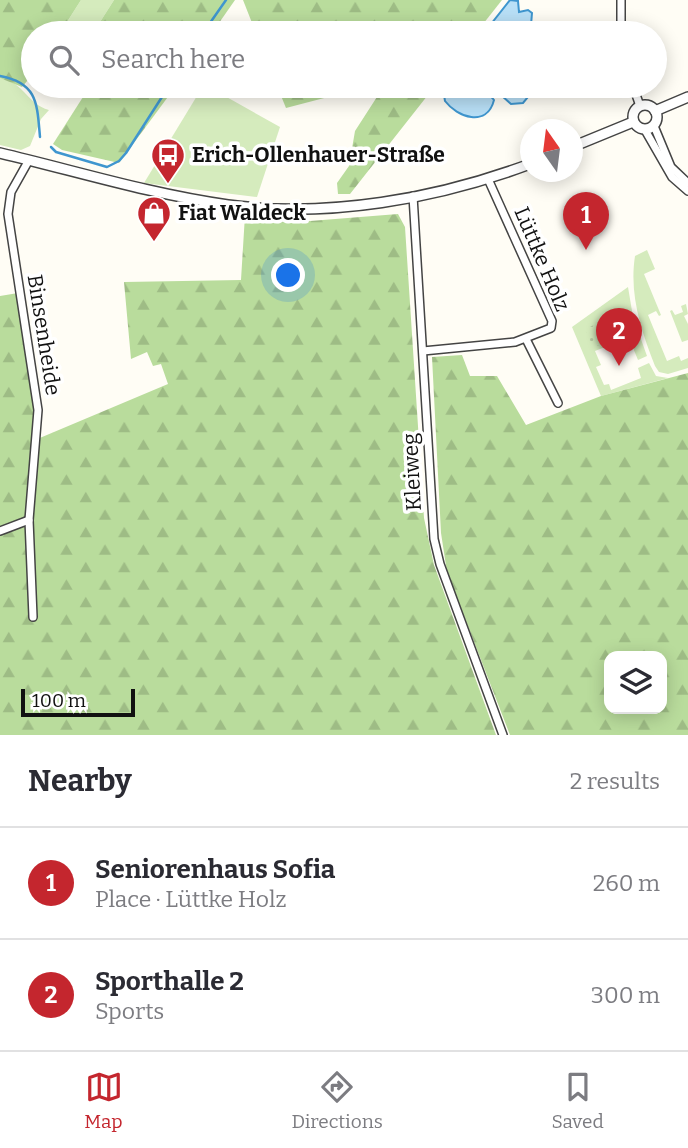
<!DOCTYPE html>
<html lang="en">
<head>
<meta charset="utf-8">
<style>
	:root { --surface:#fff; --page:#f7f7f7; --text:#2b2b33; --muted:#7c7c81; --line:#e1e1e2; --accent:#c4262e }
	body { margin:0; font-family:Bitter,serif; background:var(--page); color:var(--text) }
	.controls { position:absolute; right:21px; bottom:21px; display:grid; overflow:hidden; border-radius:14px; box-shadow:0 4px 18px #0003 }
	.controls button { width:63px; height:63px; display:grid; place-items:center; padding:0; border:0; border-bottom:2px solid var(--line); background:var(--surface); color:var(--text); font:35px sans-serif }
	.compass { position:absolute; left:520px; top:119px; width:63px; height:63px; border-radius:50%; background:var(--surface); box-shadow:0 4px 18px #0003; rotate:346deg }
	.scale { position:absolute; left:21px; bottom:18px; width:114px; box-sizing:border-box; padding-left:7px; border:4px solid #111; border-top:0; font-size:19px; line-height:24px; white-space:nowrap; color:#111; -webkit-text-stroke:5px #fff; paint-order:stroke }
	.you { position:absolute; left:289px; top:276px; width:24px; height:24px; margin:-18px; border:5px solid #fff; border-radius:50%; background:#1a73e8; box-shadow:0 0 0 10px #1a73e833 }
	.badge { display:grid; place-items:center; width:46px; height:46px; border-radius:50%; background:var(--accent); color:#fff; font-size:23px; font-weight:700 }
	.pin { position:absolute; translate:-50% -58px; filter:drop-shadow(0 2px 4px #0008) }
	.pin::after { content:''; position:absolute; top:37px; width:24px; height:21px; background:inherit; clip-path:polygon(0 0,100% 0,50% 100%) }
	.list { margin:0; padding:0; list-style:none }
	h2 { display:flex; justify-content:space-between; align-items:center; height:91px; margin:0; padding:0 28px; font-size:30px }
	h2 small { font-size:23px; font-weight:400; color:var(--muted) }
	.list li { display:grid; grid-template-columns:46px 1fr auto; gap:21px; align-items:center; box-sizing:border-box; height:112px; padding:0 28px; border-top:2px solid var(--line) }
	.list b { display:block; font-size:26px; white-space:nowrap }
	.list p { margin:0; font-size:23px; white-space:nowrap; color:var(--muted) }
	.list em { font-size:23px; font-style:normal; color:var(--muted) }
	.icon { flex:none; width:38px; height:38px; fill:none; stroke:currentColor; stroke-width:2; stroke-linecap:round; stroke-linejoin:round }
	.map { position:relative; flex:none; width:688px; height:735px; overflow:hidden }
	.search { position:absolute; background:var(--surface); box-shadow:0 4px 18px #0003; left:21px; right:21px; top:21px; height:77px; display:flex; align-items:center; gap:18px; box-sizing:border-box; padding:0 24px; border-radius:38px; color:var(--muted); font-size:26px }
	.sheet { height:315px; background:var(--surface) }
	nav { display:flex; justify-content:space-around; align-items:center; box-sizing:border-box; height:98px; border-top:2px solid var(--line); background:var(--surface); font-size:19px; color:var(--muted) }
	nav a { display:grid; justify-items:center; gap:4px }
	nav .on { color:var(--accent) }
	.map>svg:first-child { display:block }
	.grass { fill:#d5ebbd }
	.forest { fill:url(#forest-firs); fill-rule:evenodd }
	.garden { fill:url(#garden-dots) }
	.water { fill:#b9e0f7; stroke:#3f96cf; stroke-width:2 }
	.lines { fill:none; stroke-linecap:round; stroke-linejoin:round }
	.stream { stroke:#3f96cf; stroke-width:2.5 }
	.minor-casing { stroke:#444; stroke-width:10 }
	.tertiary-casing { stroke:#444; stroke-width:12 }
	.minor { stroke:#fff; stroke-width:7 }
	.tertiary { stroke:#fff; stroke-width:9 }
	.labels { text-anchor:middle; stroke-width:7; stroke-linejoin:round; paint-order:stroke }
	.poi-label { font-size:21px; font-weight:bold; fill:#111; stroke:#fff; text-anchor:start }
	.street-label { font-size:21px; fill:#111; stroke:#fff }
</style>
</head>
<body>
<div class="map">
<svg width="688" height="735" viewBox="0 0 688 735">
	<defs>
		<pattern id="forest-firs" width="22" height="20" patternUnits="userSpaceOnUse" patternTransform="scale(1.75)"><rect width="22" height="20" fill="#b9dc9c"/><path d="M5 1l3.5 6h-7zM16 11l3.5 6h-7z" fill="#9ebc85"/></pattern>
		<pattern id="garden-dots" width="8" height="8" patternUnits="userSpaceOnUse" patternTransform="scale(1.75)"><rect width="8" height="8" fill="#d5ebbd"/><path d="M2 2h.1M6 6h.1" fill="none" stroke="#b6c8a1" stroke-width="1.8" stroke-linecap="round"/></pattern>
	</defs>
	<rect width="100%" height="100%" fill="#fffdf5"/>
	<!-- grass -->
	<g class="grass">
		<polygon points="81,0 114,0 93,33 60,33"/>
		<path d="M0,78C24,82 27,104 49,110L41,119L30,146L21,150L0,145Z"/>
		<polygon points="203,86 207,86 280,127 257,197 144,183"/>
		<path d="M647,250L655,269L644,274L661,315L659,316L656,311L648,315L667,361L679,356L681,361L688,358V368L668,374L659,372L655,366C641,330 629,295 635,256Z"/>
		<polygon points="628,287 633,317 647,356 638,360 631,343 626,345 627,350 623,351 615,343 595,351 601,365 596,367 604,385 609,384 611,390 641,378 638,368 649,363 656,376 668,378 601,396 572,327"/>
		<polygon points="686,304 688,314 684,316 688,324 688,340 682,342 670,311 672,310 675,315 683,312 681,306"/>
	</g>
	<!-- forest -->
	<g class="forest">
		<polygon points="0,0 81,0 60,33 33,33 33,74 22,87 0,78"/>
		<polygon points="114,0 235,0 212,33 93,33"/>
		<polygon points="243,0 502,0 476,33 256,33"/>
		<polygon points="90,86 176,86 119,163 62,150 53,144"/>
		<polygon points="277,86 370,86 286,108"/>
		<polygon points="384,86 435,86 350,194 338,194 337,183 349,166 355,131"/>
		<polygon points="398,214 405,227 424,518 434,565 496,735 0,735 0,296 18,293 35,401 35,440 168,384 161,364 153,366 147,352 131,359 124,282 241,280 245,215 310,221"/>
		<path d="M462,355L470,376H497L526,425L601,396L688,373V735H510L447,572L441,533L432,357ZM609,656H662V709H609Z"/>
	</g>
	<!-- garden -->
	<polygon class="garden" points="610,315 615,318 621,334 593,348 585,329 601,322 605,317"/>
	<!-- water -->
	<g class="water">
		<polygon points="510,0 518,1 519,12 528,10 532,13 531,25 527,33 484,33"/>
		<path d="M448,86C469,86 480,82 494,100C487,128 457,117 445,101L444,95Z"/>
		<polygon points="491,86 522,86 528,97 523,103 511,104"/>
	</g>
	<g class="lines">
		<!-- stream -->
		<g class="stream">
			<polyline points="203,33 226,0"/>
			<path d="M0,76C38,83 37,104 40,137"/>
			<polyline points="51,147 56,152 107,167 119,161 126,153 169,86"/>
		</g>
		<!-- minor casing -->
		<g class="minor-casing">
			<g id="minor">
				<polyline points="621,0 621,33"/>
				<polyline points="633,86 640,106"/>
				<polyline points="654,126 671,167 688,183"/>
				<polyline points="645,130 672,177 688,191"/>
				<polyline points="29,160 11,192 8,214 38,410 29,520 33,617"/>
				<polyline points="413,196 434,539 440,564 503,735"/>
				<polyline points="526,339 558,403"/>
				<polyline points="423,351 515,342 551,328 552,321 488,179"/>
				<polyline points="0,531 29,520"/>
			</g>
		</g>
		<!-- tertiary casing -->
		<g class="tertiary-casing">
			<g id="tertiary">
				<circle cx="645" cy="117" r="12"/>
				<polyline points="655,111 688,97"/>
				<polyline points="572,147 633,122"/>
				<path d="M0,153C76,171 150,194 228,205C329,218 436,199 530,164"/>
			</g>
		</g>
		<!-- minor -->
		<use href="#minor" class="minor"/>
		<!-- tertiary -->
		<use href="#tertiary" class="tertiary"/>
	</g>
	<!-- icons -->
	<defs>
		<g id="bus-pin" transform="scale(1.75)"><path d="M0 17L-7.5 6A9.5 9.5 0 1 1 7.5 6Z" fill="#c4262e" stroke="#fff"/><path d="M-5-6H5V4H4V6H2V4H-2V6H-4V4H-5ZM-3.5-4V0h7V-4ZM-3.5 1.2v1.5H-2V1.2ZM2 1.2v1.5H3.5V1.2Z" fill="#fff"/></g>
		<g id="shop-pin" transform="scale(1.75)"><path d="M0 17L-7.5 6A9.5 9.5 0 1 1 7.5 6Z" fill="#c4262e" stroke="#fff"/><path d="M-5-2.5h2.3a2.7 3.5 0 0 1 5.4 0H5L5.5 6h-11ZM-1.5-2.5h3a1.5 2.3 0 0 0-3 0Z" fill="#fff"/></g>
	</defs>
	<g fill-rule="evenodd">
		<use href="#bus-pin" x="168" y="155"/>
		<use href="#shop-pin" x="154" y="213"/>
	</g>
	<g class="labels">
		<!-- poi labels -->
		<g class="poi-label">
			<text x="192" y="162">Erich-Ollenhauer-Straße</text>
			<text x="178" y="220">Fiat Waldeck</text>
		</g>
		<!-- street labels -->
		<g class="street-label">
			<text transform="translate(542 259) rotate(67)" y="7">Lüttke Holz</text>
			<text transform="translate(44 335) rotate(81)" y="7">Binsenheide</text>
			<text transform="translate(412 472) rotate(-93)" y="7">Kleiweg</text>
		</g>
	</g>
</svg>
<div class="controls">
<button><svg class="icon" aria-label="layers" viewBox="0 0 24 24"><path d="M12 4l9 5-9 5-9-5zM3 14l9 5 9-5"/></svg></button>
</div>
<svg class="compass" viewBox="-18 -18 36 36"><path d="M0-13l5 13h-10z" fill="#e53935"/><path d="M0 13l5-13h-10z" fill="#7c7c81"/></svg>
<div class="scale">100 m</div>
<div class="you"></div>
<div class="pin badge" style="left:586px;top:250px">1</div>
<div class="pin badge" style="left:619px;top:366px">2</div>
<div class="search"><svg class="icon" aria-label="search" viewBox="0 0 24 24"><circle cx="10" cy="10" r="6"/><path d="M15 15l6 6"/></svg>Search here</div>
</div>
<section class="sheet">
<h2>Nearby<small>2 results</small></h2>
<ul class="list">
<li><span class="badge">1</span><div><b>Seniorenhaus Sofia</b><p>Place · Lüttke Holz</p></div><em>260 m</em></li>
<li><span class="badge">2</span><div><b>Sporthalle 2</b><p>Sports</p></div><em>300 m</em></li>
</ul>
</section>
<nav>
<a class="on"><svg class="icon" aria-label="map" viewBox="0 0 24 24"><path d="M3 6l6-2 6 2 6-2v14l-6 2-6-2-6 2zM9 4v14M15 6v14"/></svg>Map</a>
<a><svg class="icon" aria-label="directions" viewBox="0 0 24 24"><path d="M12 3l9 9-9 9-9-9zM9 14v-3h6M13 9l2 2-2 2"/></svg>Directions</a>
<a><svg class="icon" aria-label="saved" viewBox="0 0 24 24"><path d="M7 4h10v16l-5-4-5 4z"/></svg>Saved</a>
</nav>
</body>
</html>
